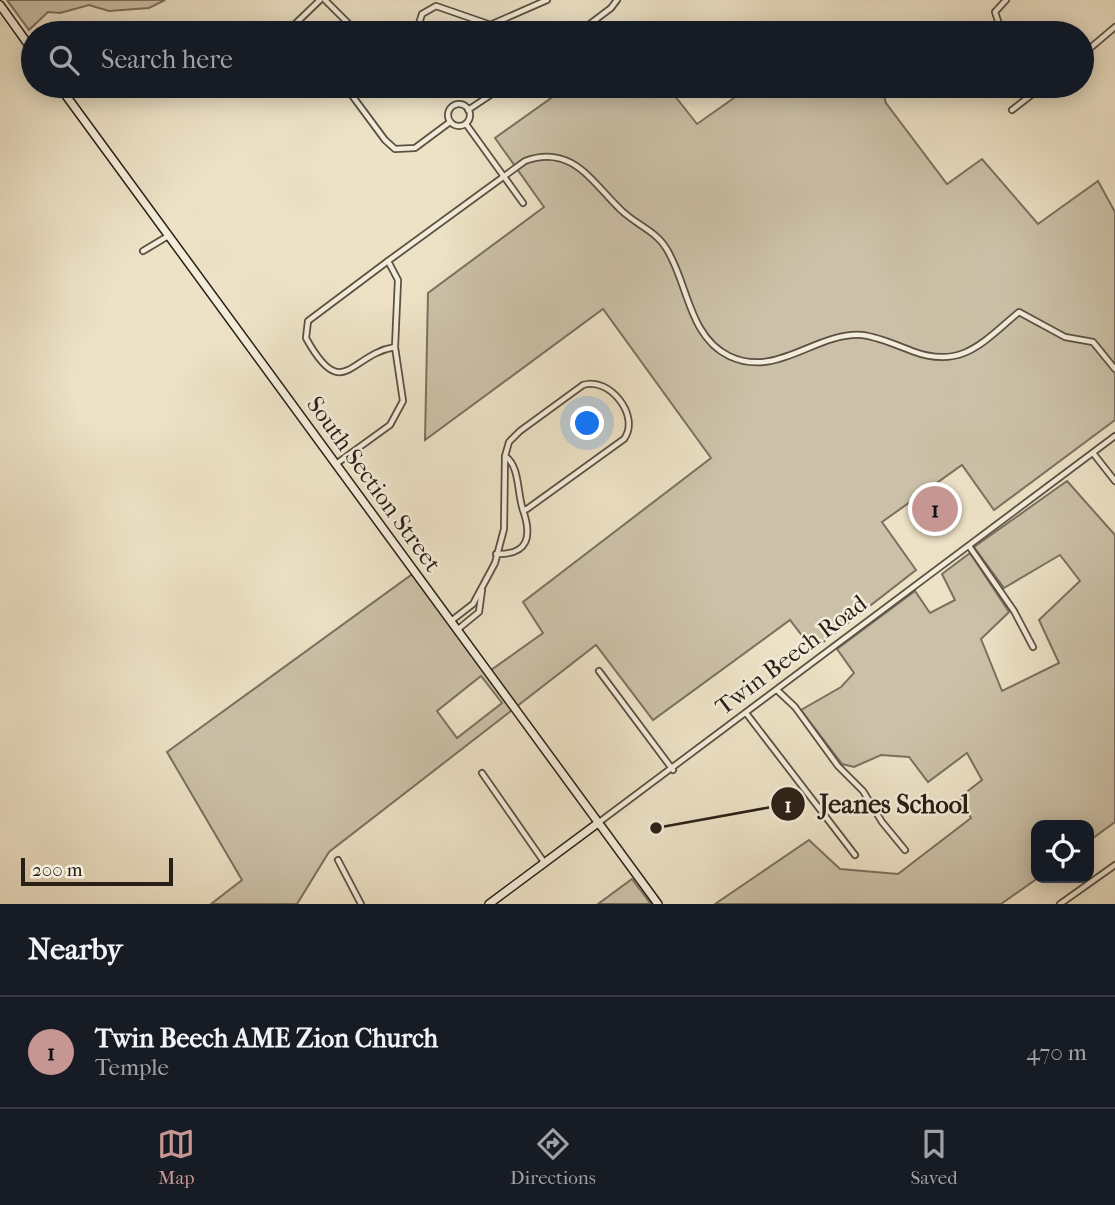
<!DOCTYPE html>
<html lang="en">
<head>
<meta charset="utf-8">
<style>
	:root { --surface:#171b24; --page:#20242c; --text:#f1f3f6; --muted:#9ea1a6; --line:#363941; --accent:#c59692 }
	body { margin:0; font-family:"IM FELL French Canon",serif; background:var(--page); color:var(--text) }
	.controls { position:absolute; right:21px; bottom:21px; display:grid; overflow:hidden; border-radius:14px; box-shadow:0 4px 18px #0003 }
	.controls button { width:63px; height:63px; display:grid; place-items:center; padding:0; border:0; border-bottom:2px solid var(--line); background:var(--surface); color:var(--text); font:35px sans-serif }
	.scale { position:absolute; left:21px; bottom:18px; width:152px; box-sizing:border-box; padding-left:7px; border:4px solid #2a1f16; border-top:0; font-size:19px; line-height:24px; white-space:nowrap; color:#2a1f16; -webkit-text-stroke:5px #f3ecda; paint-order:stroke }
	.you { position:absolute; left:588px; top:424px; width:24px; height:24px; margin:-18px; border:5px solid #fff; border-radius:50%; background:#1a73e8; box-shadow:0 0 0 10px #1a73e833 }
	.badge { display:grid; place-items:center; width:46px; height:46px; border-radius:50%; background:var(--accent); color:#111; font-size:23px; font-weight:700 }
	.pin { position:absolute; translate:-50% -50%; border:4px solid #fff; box-shadow:0 2px 7px #0006 }
	.list { margin:0; padding:0; list-style:none }
	h2 { display:flex; justify-content:space-between; align-items:center; height:91px; margin:0; padding:0 28px; font-size:30px }
	h2 small { font-size:23px; font-weight:400; color:var(--muted) }
	.list li { display:grid; grid-template-columns:46px 1fr auto; gap:21px; align-items:center; box-sizing:border-box; height:112px; padding:0 28px; border-top:2px solid var(--line) }
	.list b { display:block; font-size:26px; white-space:nowrap }
	.list p { margin:0; font-size:23px; white-space:nowrap; color:var(--muted) }
	.list em { font-size:23px; font-style:normal; color:var(--muted) }
	.icon { flex:none; width:38px; height:38px; fill:none; stroke:currentColor; stroke-width:2; stroke-linecap:round; stroke-linejoin:round }
	.map { position:relative; flex:none; width:1115px; height:904px; overflow:hidden }
	.search { position:absolute; background:var(--surface); box-shadow:0 4px 18px #0003; left:21px; right:21px; top:21px; height:77px; display:flex; align-items:center; gap:18px; box-sizing:border-box; padding:0 24px; border-radius:38px; color:var(--muted); font-size:26px }
	.sheet { height:203px; background:var(--surface) }
	nav { display:flex; justify-content:space-around; align-items:center; box-sizing:border-box; height:98px; border-top:2px solid var(--line); background:var(--surface); font-size:19px; color:var(--muted) }
	nav a { display:grid; justify-items:center; gap:4px }
	nav .on { color:var(--accent) }
	.map>svg:first-child { display:block }
	.green { fill:#ccc1a8; stroke:#7b705f; stroke-width:2; fill-rule:evenodd }
	.lines { fill:none; stroke-linecap:round; stroke-linejoin:round }
	.street-casing { stroke:#5b5042; stroke-width:8 }
	.secondary-casing { stroke:#2a1f16; stroke-width:10 }
	.street { stroke:#f3ecda; stroke-width:4.5 }
	.secondary { stroke:#f3ecda; stroke-width:7 }
	.labels { text-anchor:middle; stroke-width:5; stroke-linejoin:round; paint-order:stroke }
	.street-label { font-size:24px; fill:#2a1f16; stroke:#f3ecda }
	.leader { fill:none; stroke:#2a1f16; stroke-width:2.5 }
	.callout-dot { fill:#2a1f16; stroke:#f3ecda; stroke-width:2.5 }
	.mark-label { font-size:21px; text-anchor:middle; font-weight:bold; fill:#fff }
	.callout-label { font-size:26px; text-anchor:middle; font-weight:bold; fill:#2a1f16; stroke:#f3ecda; stroke-width:5; stroke-linejoin:round; paint-order:stroke }
</style>
</head>
<body>
<div class="map">
<svg width="1115" height="904" viewBox="0 0 1115 904">
	<rect width="100%" height="100%" fill="#ede2c6"/>
	<filter id="stains"><feTurbulence type="fractalNoise" baseFrequency=".00286" numOctaves="4"/><feColorMatrix values="0 0 0 0 .2 0 0 0 0 .09 0 0 0 0 .02 0 0 0 .5 -.17"/></filter>
	<radialGradient id="worn" r=".72"><stop offset=".6" stop-color="#630" stop-opacity="0"/><stop offset="1" stop-color="#630" stop-opacity=".3"/></radialGradient>
	<!-- green -->
	<g class="green">
		<polygon points="7,0 165,0 149,8 109,11 89,5 60,13 48,12 29,30"/>
		<path d="M568,86H667L697,124L751,86H881L886,103L947,184L982,159L1038,224L1098,181L1115,212V420L994,510L962,465L882,522L916,570L813,650L790,620L653,720L596,645L329,852L297,904H211L242,880L167,752L418,570L491,670L543,633L523,602L711,458L603,309L425,440L428,293L544,207L495,138ZM481,676L502,703L457,738L437,711Z"/>
		<polygon points="1067,481 1115,535 1115,822 1089,841 1089,825 1036,825 1038,878 1001,904 715,904 809,840 840,869 898,874 971,818 960,797 982,780 967,753 928,782 909,757 881,755 854,767 842,764 801,710 841,687 854,673 837,649 915,591 930,613 955,600 942,574 970,553 1009,612 981,639 1002,691 1059,663 1039,620 1080,581 1060,555 1004,588 974,547"/>
		<polygon points="632,879 651,904 598,904"/>
	</g>
	<g class="lines">
		<!-- street casing -->
		<g class="street-casing">
			<g id="street">
				<polyline points="325,0 358,33"/>
				<polyline points="301,33 294,25 320,0"/>
				<polyline points="416,33 422,14 436,6 488,24"/>
				<polyline points="472,33 547,0"/>
				<polyline points="578,33 611,8 617,0"/>
				<polyline points="1002,33 995,12 1006,0"/>
				<polyline points="1082,55 1115,27"/>
				<polyline points="345,86 385,140 395,149 415,148 450,122"/>
				<polyline points="1029,86 1033,93"/>
				<circle cx="459" cy="115" r="11"/>
				<polyline points="468,110 504,86"/>
				<polyline points="1012,110 1043,86"/>
				<polyline points="466,124 523,203"/>
				<polyline points="143,251 168,236"/>
				<path d="M388,261L525,161C573,143 594,185 621,210C635,224 656,231 666,248C688,282 688,336 729,356C777,379 815,332 862,335C879,337 896,345 912,351C962,370 983,342 1019,312L1065,337L1093,342L1115,369"/>
				<polyline points="1093,453 1115,481"/>
				<path d="M336,464L390,425L403,401L395,347L398,280L388,261L308,321L306,338C343,405 350,354 395,347"/>
				<polyline points="969,546 1014,611 1033,647"/>
				<path d="M496,554C529,555 532,536 523,510"/>
				<path d="M451,621L473,604L495,563L504,529L505,456L509,442L520,431L583,385C609,376 641,416 624,439L527,509L523,510C517,493 520,466 505,456"/>
				<polyline points="457,630 479,612 482,590"/>
				<polyline points="599,671 673,770"/>
				<polyline points="777,690 795,707 838,766 863,791 882,822 905,850"/>
				<polyline points="746,713 855,855"/>
				<polyline points="482,773 544,862"/>
				<polyline points="598,823 1115,436"/>
				<polyline points="338,860 361,904"/>
				<polyline points="1060,904 1115,865"/>
			</g>
		</g>
		<!-- secondary casing -->
		<g class="secondary-casing">
			<g id="secondary">
				<polyline points="0,5 33,51"/>
				<polyline points="59,86 658,904"/>
				<polyline points="489,904 598,823"/>
			</g>
		</g>
		<!-- street -->
		<use href="#street" class="street"/>
		<!-- secondary -->
		<use href="#secondary" class="secondary"/>
	</g>
	<g class="labels">
		<!-- street labels -->
		<g class="street-label">
			<text transform="translate(374 484) rotate(54)" y="8">South Section Street</text>
			<text transform="translate(791 655) rotate(-37)" y="8">Twin Beech Road</text>
		</g>
	</g>
	<!-- callouts -->
	<path class="leader" d="M656 828L788 804"/>
	<g class="callout-dot">
		<circle cx="656" cy="828" r="7"/>
		<circle cx="788" cy="804" r="18"/>
	</g>
	<g class="mark-label">
		<text x="788" y="812">1</text>
	</g>
	<g class="callout-label">
		<text x="894" y="813">Jeanes School</text>
	</g>
	<rect width="100%" height="100%" filter="url(#stains)"/>
	<rect width="100%" height="100%" fill="url(#worn)"/>
</svg>
<div class="controls">
<button><svg class="icon" aria-label="locate" viewBox="0 0 24 24"><circle cx="12" cy="12" r="6"/><path d="M12 2v4M12 18v4M2 12h4M18 12h4"/></svg></button>
</div>
<div class="scale">200 m</div>
<div class="you"></div>
<div class="pin badge" style="left:935px;top:509px">1</div>
<div class="search"><svg class="icon" aria-label="search" viewBox="0 0 24 24"><circle cx="10" cy="10" r="6"/><path d="M15 15l6 6"/></svg>Search here</div>
</div>
<section class="sheet">
<h2>Nearby<small></small></h2>
<ul class="list">
<li><span class="badge">1</span><div><b>Twin Beech AME Zion Church</b><p>Temple</p></div><em>470 m</em></li>
</ul>
</section>
<nav>
<a class="on"><svg class="icon" aria-label="map" viewBox="0 0 24 24"><path d="M3 6l6-2 6 2 6-2v14l-6 2-6-2-6 2zM9 4v14M15 6v14"/></svg>Map</a>
<a><svg class="icon" aria-label="directions" viewBox="0 0 24 24"><path d="M12 3l9 9-9 9-9-9zM9 14v-3h6M13 9l2 2-2 2"/></svg>Directions</a>
<a><svg class="icon" aria-label="saved" viewBox="0 0 24 24"><path d="M7 4h10v16l-5-4-5 4z"/></svg>Saved</a>
</nav>
</body>
</html>
